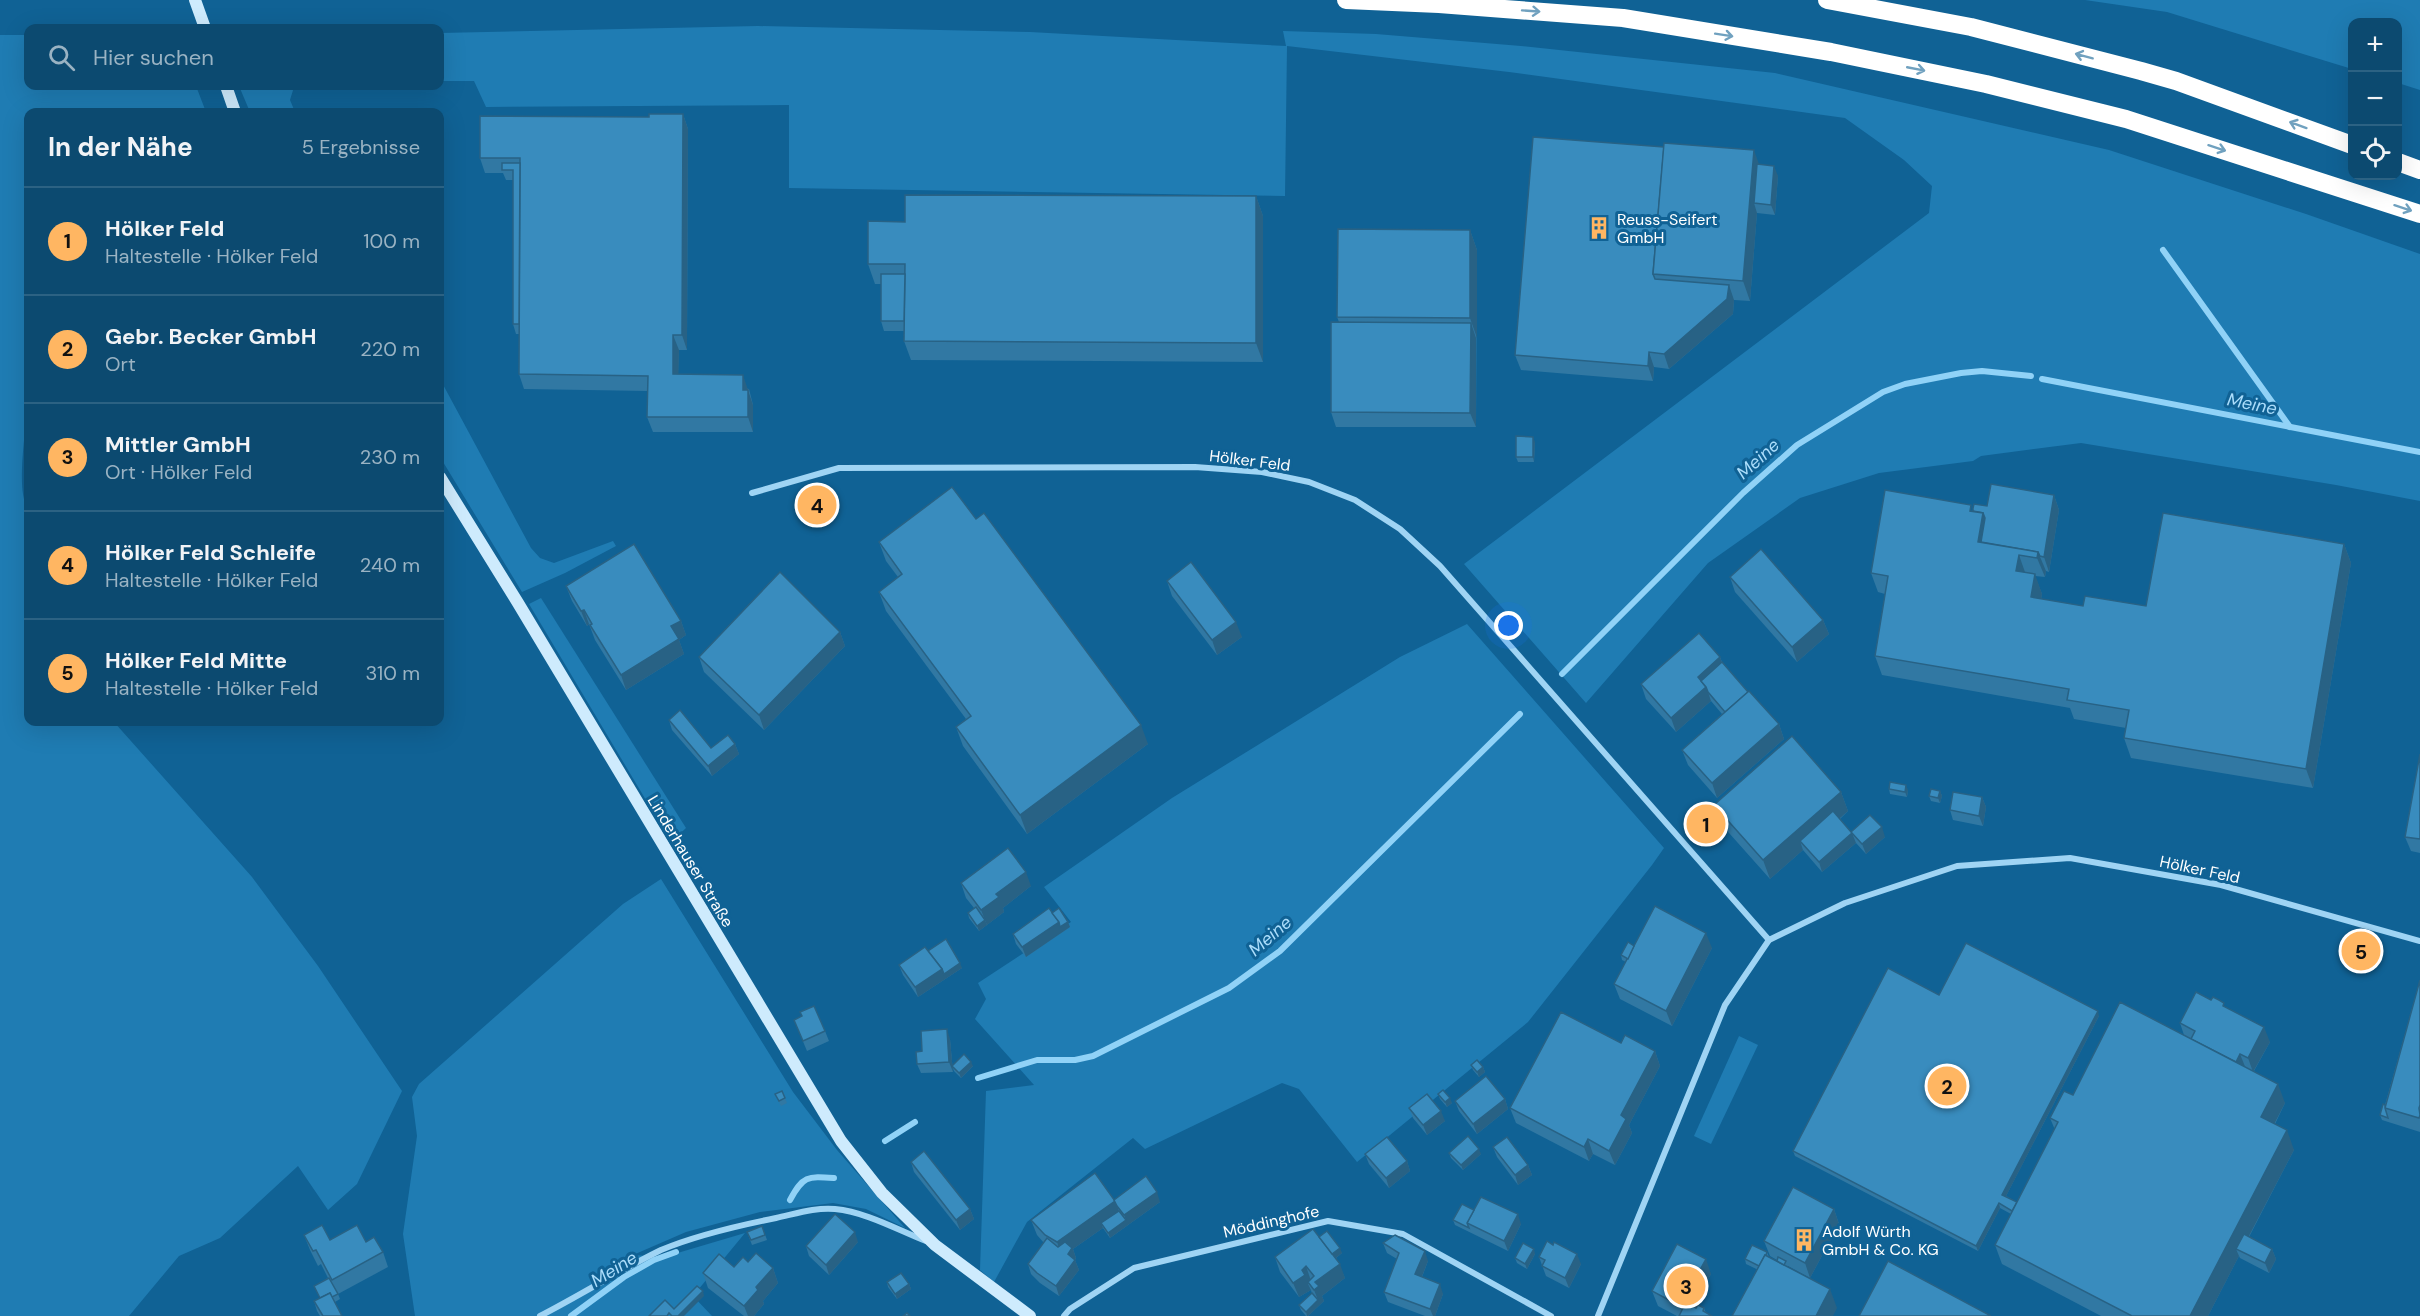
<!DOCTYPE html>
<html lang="de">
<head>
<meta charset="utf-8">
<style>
	:root { --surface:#0c4a70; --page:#155175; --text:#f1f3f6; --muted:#9ab3c3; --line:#2c6283; --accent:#ffb662 }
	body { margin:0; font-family:"DM Sans",sans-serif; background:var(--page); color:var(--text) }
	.controls { position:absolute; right:18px; top:18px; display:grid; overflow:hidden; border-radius:12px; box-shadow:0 6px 24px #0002 }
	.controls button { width:54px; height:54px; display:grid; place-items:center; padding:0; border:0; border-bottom:2px solid var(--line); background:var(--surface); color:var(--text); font:30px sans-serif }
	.you { position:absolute; left:1509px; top:626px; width:21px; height:21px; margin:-15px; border:4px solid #fff; border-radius:50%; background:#1a73e8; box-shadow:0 0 0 9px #1a73e833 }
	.badge { display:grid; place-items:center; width:39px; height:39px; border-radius:50%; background:var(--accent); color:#111; font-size:20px; font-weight:700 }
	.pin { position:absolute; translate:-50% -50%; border:3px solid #fff; box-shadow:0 2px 6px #0006 }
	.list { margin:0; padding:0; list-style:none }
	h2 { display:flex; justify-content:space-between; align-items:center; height:78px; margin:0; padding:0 24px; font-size:26px }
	h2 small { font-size:20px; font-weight:400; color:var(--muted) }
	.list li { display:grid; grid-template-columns:39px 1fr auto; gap:18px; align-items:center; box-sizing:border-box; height:108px; padding:0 24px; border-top:2px solid var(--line) }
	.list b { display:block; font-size:22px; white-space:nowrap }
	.list p { margin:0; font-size:20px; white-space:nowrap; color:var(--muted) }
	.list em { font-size:20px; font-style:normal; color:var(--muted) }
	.icon { flex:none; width:33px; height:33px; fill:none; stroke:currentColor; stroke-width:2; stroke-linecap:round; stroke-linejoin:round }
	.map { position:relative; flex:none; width:2420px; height:1316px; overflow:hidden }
	.search { position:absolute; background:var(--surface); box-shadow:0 6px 24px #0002; left:24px; top:24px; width:420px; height:66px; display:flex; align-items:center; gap:15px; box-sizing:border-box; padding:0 21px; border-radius:12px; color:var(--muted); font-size:22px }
	.panel { position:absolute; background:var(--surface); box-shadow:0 6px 24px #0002; left:24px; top:108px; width:420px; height:618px; border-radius:12px }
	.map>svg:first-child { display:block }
	.green { fill:#1f7cb3 }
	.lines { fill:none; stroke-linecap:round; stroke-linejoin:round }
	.stream { stroke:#90d2f7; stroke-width:6 }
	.street { stroke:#9fd4f4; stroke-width:6 }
	.secondary { stroke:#ceebfd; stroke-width:12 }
	.highway { stroke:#fff; stroke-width:18 }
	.wall { fill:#3178a3 }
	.shaded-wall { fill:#286285 }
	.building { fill:#398cbe; stroke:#286285; stroke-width:1.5 }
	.oneway { stroke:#70a1bf }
	.labels { text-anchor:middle; stroke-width:6; stroke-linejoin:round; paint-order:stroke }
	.poi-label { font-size:16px; fill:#fff; stroke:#106295; text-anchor:start }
	.street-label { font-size:16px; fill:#fff; stroke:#106295 }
	.water-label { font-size:18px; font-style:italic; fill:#abddfb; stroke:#106295 }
</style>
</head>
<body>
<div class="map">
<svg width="2420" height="1316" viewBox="0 0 2420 1316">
	<rect width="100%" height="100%" fill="#106295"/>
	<!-- green -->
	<g class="green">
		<polygon points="2085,0 2420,0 2420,90 2398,83 2398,22 2352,22 2352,69 2167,12"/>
		<polygon points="758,26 1030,32 1286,46 1283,31 1376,34 1521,46 1775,73 2109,150 2306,214 2420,254 2420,501 2336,485 2081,443 1981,456 1973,461 1879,473 1800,498 1708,563 1586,703 1464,564 1929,213 1932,186 1904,160 1845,118 1509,72 1287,46 1285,196 789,188 789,105 486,107 474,81 440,81 440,33"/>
		<path d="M0,35H28V86H196L206,112H28C28,218 31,323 25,428C24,446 17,494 28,508V722H114L252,877L318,966L402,1091L357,1184L328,1210L298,1166L220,1238L179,1256L129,1316H0Z"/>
		<polygon points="239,86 296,86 294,87 290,100 295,112 250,112"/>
		<polygon points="440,379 531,548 540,558 554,563 613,541 616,546 565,573 522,592 440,457"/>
		<polygon points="541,598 686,828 671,842 529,604"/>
		<polygon points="1467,624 1664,848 1652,865 1528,1022 1357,1162 1299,1089 1282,1083 1145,1149 1133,1138 1027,1222 994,1282 980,1270 986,1091 1034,1085 975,1019 986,999 978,983 1071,922 1044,887 1172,798 1400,657"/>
		<polygon points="661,879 793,1092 837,1150 905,1228 866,1209 833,1203 760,1212 686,1232 633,1255 664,1257 745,1233 693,1296 712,1316 415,1316 403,1234 417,1136 412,1097 419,1084 623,904"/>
		<polygon points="1739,1036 1758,1045 1711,1144 1694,1136"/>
	</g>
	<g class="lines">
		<!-- stream -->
		<g class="stream">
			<polyline points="2163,250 2290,427"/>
			<polyline points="2042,379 2420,452"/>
			<polyline points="1562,674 1743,493 1797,445 1883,392 1905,384 1961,373 1982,371 2031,376"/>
			<polyline points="978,1078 1037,1060 1075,1060 1093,1056 1229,988 1280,951 1520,714"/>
			<polyline points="885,1141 915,1122"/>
			<path d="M790,1200C803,1176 807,1176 834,1178"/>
			<polyline points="571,1316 624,1277 654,1260 676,1252"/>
		</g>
		<!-- street -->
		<g class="street">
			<polyline points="752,493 839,468 1195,467 1262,472 1309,482 1355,500 1400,529 1440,566 1769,940"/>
			<path d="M540,1316C581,1295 620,1270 661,1250C694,1236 741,1225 776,1218C795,1214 816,1207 835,1209C866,1212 898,1230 926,1241"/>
			<polyline points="1064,1316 1070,1309 1134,1268 1328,1221 1403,1234 1551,1316"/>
			<polyline points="1598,1316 1725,1005 1769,940 1845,903 1957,866 2070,858 2221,885 2420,941"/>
		</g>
		<!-- secondary -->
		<g class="secondary">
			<polyline points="195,0 205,28"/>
			<polyline points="226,86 235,112"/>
			<polyline points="440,477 518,603 841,1141 882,1193 935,1245 1030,1316"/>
		</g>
		<!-- highway -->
		<g class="highway">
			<polyline points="1346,0 1439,4 1623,18 1831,52 1986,84 2126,119 2420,214"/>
			<polyline points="1827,0 1971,27 2141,71 2176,81 2352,145"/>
			<polyline points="2398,162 2420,170"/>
		</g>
	</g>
	<!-- wall -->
	<g class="wall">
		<polygon points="683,114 688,129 687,350 679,350 678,374 749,389 753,405 753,432 653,432 647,417 648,391 524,389 519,374 519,334 516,334 513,324 513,180 506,180 503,173 485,173 480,158 649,117"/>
		<polygon points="1759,164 1778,176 1775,215 1757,213 1750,301 1734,300 1733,314 1669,369 1654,367 1653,381 1521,370 1515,355"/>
		<polygon points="1256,196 1263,216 1263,362 911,360 904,341 904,331 884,331 881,321 881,284 875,284 868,264 905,222"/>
		<polygon points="1470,230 1477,250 1476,427 1336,427 1331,412 1339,322 1337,317"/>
		<polygon points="1535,442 1534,462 1518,462 1516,457"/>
		<polygon points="2054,495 2059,510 2049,572 2046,571 2045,577 2035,576 2042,594 2041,599 2083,606 2146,606 2344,544 2351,563 2313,788 2131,758 2124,738 2126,728 2074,719 2070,708 1882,675 1875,656 1885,594 1878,592 1871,573 1973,510 1987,506"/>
		<polygon points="879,542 1148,744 1027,834 963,746 956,727 966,719 886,611 879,592 898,577 886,561"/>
		<polygon points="1730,577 1823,620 1829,634 1797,662 1735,592"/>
		<polygon points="1167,581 1242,637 1217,655 1172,596"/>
		<polygon points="566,586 681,621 686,635 679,640 684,654 626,690 595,640 589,624 587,626 572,601"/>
		<polygon points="840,632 845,646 764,730 704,672 699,657"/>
		<polygon points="1720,657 1722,662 1748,692 1779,724 1784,739 1717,798 1688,765 1682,750 1722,714 1711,701 1676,732 1646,699 1641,684"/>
		<polygon points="669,720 711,748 735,744 739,754 712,776 672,730"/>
		<polygon points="2420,754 2420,853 2411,851 2405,837"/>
		<polygon points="1889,789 1908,790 1907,797 1890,794"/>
		<polygon points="1940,791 1942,796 1940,803 1931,801 1929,796"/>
		<polygon points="1841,792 1848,811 1840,819 1851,832 1885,837 1866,854 1856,843 1822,872 1803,850 1770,879 1721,824 1714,805"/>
		<polygon points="1962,794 1982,797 1986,807 1983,826 1953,820 1950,810"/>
		<polygon points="961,883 1031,886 1003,908 1004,912 979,931 969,918 968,913 974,908 966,898"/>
		<polygon points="1052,913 1068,922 1070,927 1026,957 1016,944 1013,934"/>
		<polygon points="1634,946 1712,948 1672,1026 1620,999 1614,984 1626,962 1622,960 1621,955"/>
		<polygon points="928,951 962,968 918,997 903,975 899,965"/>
		<polygon points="2420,980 2420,1132 2382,1120 2380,1115 2385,1105"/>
		<polygon points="1939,995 2099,1016 2006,1196 2017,1202 2055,1130 2050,1118 2073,1095 2184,1035 2180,1023 2226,1008 2270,1042 2254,1071 2285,1103 2275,1124 2294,1150 2249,1237 2272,1249 2276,1259 2269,1273 2240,1258 2239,1256 2208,1316 2101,1316 2002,1264 1995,1245 2011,1214 2000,1208 1978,1251 1795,1156 1793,1151"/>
		<polygon points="800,1012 825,1031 829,1041 807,1051 794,1020 802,1017"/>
		<polygon points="950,1039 953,1072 921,1073 917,1064"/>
		<polygon points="1621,1043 1655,1051 1660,1066 1629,1125 1632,1133 1615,1165 1593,1154 1589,1161 1516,1123 1510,1108"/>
		<polygon points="1471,1065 1483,1067 1485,1072 1479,1077 1473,1070"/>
		<polygon points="952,1066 973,1066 961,1078 954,1071"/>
		<polygon points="775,1094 785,1098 787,1103 781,1106"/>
		<polygon points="1438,1094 1452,1103 1447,1107 1440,1099"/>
		<polygon points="1505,1099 1508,1109 1477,1134 1459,1111 1455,1101"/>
		<polygon points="1409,1108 1445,1121 1427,1135 1413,1118"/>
		<polygon points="1493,1147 1528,1165 1532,1175 1518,1185 1497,1157"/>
		<polygon points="1449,1153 1481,1154 1463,1170 1451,1158"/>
		<polygon points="1365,1154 1407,1161 1410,1171 1389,1188 1369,1164"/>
		<polygon points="911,1162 970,1209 974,1219 960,1230 914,1172"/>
		<polygon points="1114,1200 1160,1202 1110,1238 1103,1228 1073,1249 1076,1258 1075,1260 1079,1270 1059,1296 1040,1283 1031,1274 1028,1264 1044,1243 1037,1235 1031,1220"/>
		<polygon points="1834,1209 1839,1224 1810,1278 1788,1266 1788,1267 1837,1308 1746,1264 1745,1259 1767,1252 1769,1257 1777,1261 1777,1260 1770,1256 1764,1241"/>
		<polygon points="1474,1210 1521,1224 1508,1251 1455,1225 1453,1220"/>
		<polygon points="762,1226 767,1240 752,1245 747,1232"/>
		<polygon points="304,1235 330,1240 366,1242 383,1252 388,1267 338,1294 340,1299 335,1302 342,1316 320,1316 317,1311 314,1301 320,1298 314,1286 328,1278 321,1264 318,1266 310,1250"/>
		<polygon points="1319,1237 1342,1253 1336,1258 1345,1278 1322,1296 1324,1301 1308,1316 1306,1316 1301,1310 1299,1305 1312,1294 1311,1290 1299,1297 1280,1272 1275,1257"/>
		<polygon points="858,1242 829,1275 809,1256 806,1246"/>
		<polygon points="1383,1243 1428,1261 1422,1277 1443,1294 1435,1316 1425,1316 1388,1302 1384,1292 1397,1259 1387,1253"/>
		<polygon points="1535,1254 1527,1269 1517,1263 1515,1258"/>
		<polygon points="1539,1257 1581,1264 1569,1288 1546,1276"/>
		<polygon points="748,1262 773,1268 778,1283 763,1301 764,1304 754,1316 744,1316 708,1288 703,1273 734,1267"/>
		<polygon points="1711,1274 1693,1306 1696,1308 1704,1308 1706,1313 1712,1316 1677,1316 1658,1306 1652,1291"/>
		<polygon points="887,1282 909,1284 911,1289 897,1299 888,1287"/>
	</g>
	<!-- shaded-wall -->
	<g class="shaded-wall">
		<polygon points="683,114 688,129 687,350 682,335"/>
		<polygon points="1754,150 1761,170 1754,203 1757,213 1750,301 1743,281"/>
		<polygon points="1774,166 1778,176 1775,215 1771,205"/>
		<polygon points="1256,196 1263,216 1263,362 1256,343"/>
		<polygon points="1470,230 1477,250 1477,338 1470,318"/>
		<polygon points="1729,285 1734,300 1733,314 1669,369 1664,354"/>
		<polygon points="1471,323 1476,338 1476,427 1470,413"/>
		<polygon points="673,335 679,350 678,389 673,374"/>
		<polygon points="1649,352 1654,367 1653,381 1648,366"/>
		<polygon points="743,375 753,405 753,432 748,417 743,390"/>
		<polygon points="1533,437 1535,442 1534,462 1533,457"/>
		<polygon points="2054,495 2059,510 2049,572 2044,557"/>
		<polygon points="1983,513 1990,533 1988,548 1978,542"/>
		<polygon points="2344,544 2351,563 2313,788 2306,769"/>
		<polygon points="2038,552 2046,571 2045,577 2037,558"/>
		<polygon points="2019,555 2026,575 2016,571"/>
		<polygon points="2035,574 2042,594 2038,617 2031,597"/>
		<polygon points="584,610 589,624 587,626 581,611"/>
		<polygon points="1823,620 1829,634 1797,662 1792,647"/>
		<polygon points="681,621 686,635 679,640 684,654 626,690 621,675 671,626"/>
		<polygon points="1236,622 1242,637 1217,655 1212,640"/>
		<polygon points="840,632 845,646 764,730 759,715"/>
		<polygon points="1720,657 1725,672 1707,689 1711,701 1676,732 1671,718 1698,677"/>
		<polygon points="1779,724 1784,739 1717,798 1712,783"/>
		<polygon points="1141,725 1148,744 1027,834 1020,815"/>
		<polygon points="735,744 739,754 712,776 708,766"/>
		<polygon points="1906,785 1908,790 1907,797 1905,792"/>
		<polygon points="1940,791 1942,796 1940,803 1938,798"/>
		<polygon points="1841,792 1848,811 1806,848 1800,841 1803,850 1770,879 1763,860"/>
		<polygon points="1982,797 1986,807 1983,826 1979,816"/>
		<polygon points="1882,827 1885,837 1866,854 1862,844"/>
		<polygon points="1852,833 1856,843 1822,872 1819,862"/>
		<polygon points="1026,872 1031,886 1003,908 1004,912 987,925 981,910 996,894"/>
		<polygon points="985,920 987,925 979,931 977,926"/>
		<polygon points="1059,922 1068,922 1070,927 1026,957 1022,947"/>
		<polygon points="1706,933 1712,948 1672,1026 1666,1011"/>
		<polygon points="960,963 962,968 918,997 915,987 942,969"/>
		<polygon points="2098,1011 2099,1016 2004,1200 2002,1195"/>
		<polygon points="2264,1027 2270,1042 2253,1072 2248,1058"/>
		<polygon points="947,1029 950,1039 953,1072 949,1062"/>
		<polygon points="1655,1051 1660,1066 1629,1125 1632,1133 1615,1165 1609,1151 1621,1115"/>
		<polygon points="2240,1054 2246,1069 2235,1065"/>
		<polygon points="971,1062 973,1066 961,1078 959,1073"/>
		<polygon points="1483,1067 1485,1072 1479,1077 1477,1072"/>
		<polygon points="2278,1084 2285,1103 2268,1136 2261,1117"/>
		<polygon points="1450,1098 1452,1103 1447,1107 1445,1102"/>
		<polygon points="1505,1099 1508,1109 1477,1134 1473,1124"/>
		<polygon points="1441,1111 1445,1121 1427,1135 1423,1125"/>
		<polygon points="2287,1130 2294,1150 2241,1251 2236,1249 2239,1256 2208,1316 2190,1316"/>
		<polygon points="1588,1139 1593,1154 1589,1161 1584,1147"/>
		<polygon points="1479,1149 1481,1154 1463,1170 1461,1165"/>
		<polygon points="1407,1161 1410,1171 1389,1188 1386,1178"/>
		<polygon points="1528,1165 1532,1175 1518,1185 1515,1175"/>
		<polygon points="1157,1192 1160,1202 1110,1238 1108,1233 1126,1220 1124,1215"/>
		<polygon points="1115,1201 1121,1216 1101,1223 1103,1228 1073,1249 1076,1258 1072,1264 1062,1257 1057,1242"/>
		<polygon points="1999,1203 2000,1208 1978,1251 1976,1246"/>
		<polygon points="970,1209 974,1219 960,1230 956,1220"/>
		<polygon points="1834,1209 1839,1224 1810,1278 1805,1263"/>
		<polygon points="1518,1214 1521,1224 1508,1251 1504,1241"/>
		<polygon points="855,1232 858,1242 829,1275 826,1265"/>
		<polygon points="1340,1248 1342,1253 1332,1261 1330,1256"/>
		<polygon points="1534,1249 1535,1254 1527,1269 1525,1264"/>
		<polygon points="2272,1249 2276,1259 2269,1273 2265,1263"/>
		<polygon points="1425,1251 1428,1261 1419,1284 1415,1274"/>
		<polygon points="1577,1254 1581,1264 1569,1288 1565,1278"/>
		<polygon points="1706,1259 1711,1274 1688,1316 1684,1316 1680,1306"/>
		<polygon points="1075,1260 1079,1270 1059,1296 1056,1286"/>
		<polygon points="1340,1264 1345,1278 1322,1296 1324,1301 1308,1316 1307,1316 1306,1312 1318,1300 1314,1290 1315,1282"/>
		<polygon points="1306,1266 1311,1281 1308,1284 1311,1290 1299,1297 1293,1283 1302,1270"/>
		<polygon points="773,1268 778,1283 763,1301 764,1304 754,1316 748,1316 744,1306 756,1287"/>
		<polygon points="909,1284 911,1289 897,1299 895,1294"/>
		<polygon points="1440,1284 1443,1294 1435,1316 1433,1316 1430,1309"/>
		<polygon points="1830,1289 1837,1308 1833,1316 1816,1316"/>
		<polygon points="703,1291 704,1296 684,1316 678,1316"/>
	</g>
	<!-- building -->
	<g class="building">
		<polygon points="649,114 683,114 682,335 673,335 673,374 743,375 743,390 748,390 748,417 647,417 648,376 519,374 520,158 480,158 480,116 649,117"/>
		<polygon points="1533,137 1664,147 1653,274 1655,279 1729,285 1727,299 1664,354 1649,352 1648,366 1515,355"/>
		<polygon points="1664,143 1754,150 1743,281 1653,274"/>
		<polygon points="502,163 520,163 519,324 513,324 513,170 502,170"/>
		<polygon points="1757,164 1774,166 1771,205 1754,203"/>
		<polygon points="905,195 1256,196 1256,343 904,341 905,264 868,264 868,221 905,222"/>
		<polygon points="1338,229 1470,230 1470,318 1337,317"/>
		<polygon points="881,274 905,274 904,321 881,321"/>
		<polygon points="1331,322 1471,323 1470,413 1331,412"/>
		<polygon points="1516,436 1533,437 1533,457 1516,457"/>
		<polygon points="1991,484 2054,495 2044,557 2040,556 2038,552 1981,542 1985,518 1983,513 1973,511 1973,508 1974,504 1987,506"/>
		<polygon points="952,487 976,519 984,513 1141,725 1020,815 956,727 971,716 879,592 902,574 879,542"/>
		<polygon points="1885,490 1971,505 1970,511 1983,513 1978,542 2038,552 2037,558 2019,555 2016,571 2035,574 2031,597 2083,606 2085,596 2146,606 2163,513 2344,544 2306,769 2124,738 2129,710 2067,700 2069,689 1875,656 1888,576 1871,573"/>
		<polygon points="634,544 681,621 671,626 679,639 621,675 590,625 592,624 584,610 581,611 566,586"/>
		<polygon points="1761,549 1823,620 1792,647 1730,577"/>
		<polygon points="1191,562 1236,622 1212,640 1167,581"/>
		<polygon points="780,572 840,632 759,715 699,657"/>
		<polygon points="1699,633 1720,657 1698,677 1706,687 1671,718 1641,684"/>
		<polygon points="1722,662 1748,692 1725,712 1708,692 1706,687 1701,681"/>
		<polygon points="1749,691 1779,724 1712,783 1682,750"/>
		<polygon points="680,710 711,748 728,735 735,744 708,766 669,720"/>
		<polygon points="1792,736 1841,792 1763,860 1714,805"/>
		<polygon points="2420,754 2420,839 2405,837"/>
		<polygon points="1890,782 1906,785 1905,792 1889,789"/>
		<polygon points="1931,789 1940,791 1938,798 1929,796"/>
		<polygon points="1953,792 1982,797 1979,816 1950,810"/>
		<polygon points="1833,811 1851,832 1870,815 1882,827 1862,844 1852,833 1819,862 1800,841"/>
		<polygon points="1008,848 1026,872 996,894 999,897 981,910 961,883"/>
		<polygon points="1655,906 1706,933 1666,1011 1614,984"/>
		<polygon points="976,907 985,920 977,926 968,913"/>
		<polygon points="1049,908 1059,922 1022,947 1013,934"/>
		<polygon points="1059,908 1068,922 1060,927 1059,922 1052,913"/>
		<polygon points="946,939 960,963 944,974 942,969 928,951"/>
		<polygon points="1628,942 1634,946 1628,959 1621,955"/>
		<polygon points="1966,943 2098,1011 2002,1195 2017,1202 2012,1211 1999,1203 1976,1246 1793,1151 1888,968 1939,995"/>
		<polygon points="925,947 942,969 915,987 899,965"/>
		<polygon points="2420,980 2420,1105 2419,1108 2420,1115 2419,1118 2385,1108"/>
		<polygon points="2196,992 2211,1000 2213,997 2219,1000 2224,1003 2223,1006 2264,1027 2248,1058 2240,1054 2236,1062 2191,1039 2195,1031 2180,1023"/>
		<polygon points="2120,1002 2278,1084 2261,1117 2287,1130 2190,1316 2132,1316 1995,1245 2058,1122 2050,1118 2064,1091 2073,1095"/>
		<polygon points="814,1006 825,1031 803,1041 794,1020 802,1016 800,1012"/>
		<polygon points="1561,1012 1621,1043 1625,1035 1655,1051 1621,1115 1626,1119 1609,1151 1588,1139 1584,1147 1510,1108"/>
		<polygon points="947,1029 949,1062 917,1064 916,1052 922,1051 921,1031"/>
		<polygon points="964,1054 971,1062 959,1073 952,1066"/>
		<polygon points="1477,1060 1483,1067 1477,1072 1471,1065"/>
		<polygon points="1486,1076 1505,1099 1473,1124 1455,1101"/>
		<polygon points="1443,1090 1450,1098 1445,1102 1438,1094"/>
		<polygon points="782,1091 785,1098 779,1101 775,1094"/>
		<polygon points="1427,1094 1441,1111 1423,1125 1409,1108"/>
		<polygon points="2383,1104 2385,1105 2385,1108 2388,1118 2380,1115"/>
		<polygon points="1468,1136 1479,1149 1461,1165 1449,1153"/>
		<polygon points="1387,1137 1407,1161 1386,1178 1365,1154"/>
		<polygon points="1507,1137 1528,1165 1515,1175 1493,1147"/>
		<polygon points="924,1151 970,1209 956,1220 911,1162"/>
		<polygon points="1095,1173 1115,1201 1057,1242 1045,1235 1031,1220"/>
		<polygon points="1146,1176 1157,1192 1124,1215 1117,1206 1114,1200"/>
		<polygon points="1793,1187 1834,1209 1805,1263 1764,1241"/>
		<polygon points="1481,1197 1518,1214 1504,1241 1467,1223"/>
		<polygon points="1462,1204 1474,1210 1467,1223 1469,1228 1453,1220"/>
		<polygon points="1119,1211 1126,1220 1108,1233 1101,1223"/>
		<polygon points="835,1214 855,1232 826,1265 806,1246"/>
		<polygon points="322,1225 330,1240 357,1225 366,1242 374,1237 383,1252 332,1280 316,1250 313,1251 304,1235"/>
		<polygon points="762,1226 765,1235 751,1240 747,1232"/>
		<polygon points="1313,1229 1340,1264 1315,1282 1319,1286 1314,1290 1308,1282 1314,1276 1306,1266 1302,1270 1305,1275 1293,1283 1275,1257"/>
		<polygon points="1327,1231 1340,1248 1332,1254 1319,1237"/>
		<polygon points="2244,1234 2272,1249 2265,1263 2236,1249"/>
		<polygon points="1395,1235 1425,1251 1415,1274 1440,1284 1430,1309 1384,1292 1399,1253 1383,1243"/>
		<polygon points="1047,1238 1058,1247 1065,1242 1072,1248 1068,1254 1075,1260 1056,1286 1037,1273 1028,1264"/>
		<polygon points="1547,1241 1553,1245 1554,1242 1577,1254 1565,1278 1542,1266 1545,1260 1539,1257"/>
		<polygon points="1523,1243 1534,1249 1525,1264 1515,1258"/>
		<polygon points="1677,1244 1706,1259 1680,1306 1652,1291"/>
		<polygon points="1752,1245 1767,1252 1766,1255 1765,1255 1759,1266 1745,1259"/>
		<polygon points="756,1253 773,1268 756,1287 758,1290 744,1306 703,1273 719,1254 734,1267 743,1257 748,1262"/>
		<polygon points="1765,1255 1830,1289 1816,1316 1732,1316"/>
		<polygon points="1778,1257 1786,1261 1784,1265 1777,1261"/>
		<polygon points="1888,1261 1991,1316 1859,1316"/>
		<polygon points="901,1273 909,1284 895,1294 887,1282"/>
		<polygon points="329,1278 338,1294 332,1297 330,1293 320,1298 314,1286"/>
		<polygon points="697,1286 703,1291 678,1316 672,1316 669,1313 667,1316 649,1316 665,1300 674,1309"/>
		<polygon points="330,1293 342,1316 323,1316 314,1301"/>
		<polygon points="1312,1293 1318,1300 1306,1312 1299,1305"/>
		<polygon points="1686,1302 1696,1308 1698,1305 1704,1308 1703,1311 1712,1316 1679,1316"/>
		<polygon points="907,1313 910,1316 903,1316"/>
	</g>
	<!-- one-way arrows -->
	<defs><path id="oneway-shaft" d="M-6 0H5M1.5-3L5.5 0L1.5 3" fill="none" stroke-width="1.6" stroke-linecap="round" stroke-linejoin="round" transform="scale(1.5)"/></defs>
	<g class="oneway">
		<use href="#oneway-shaft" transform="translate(1531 11) rotate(4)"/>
		<use href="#oneway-shaft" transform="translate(1724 35) rotate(9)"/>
		<use href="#oneway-shaft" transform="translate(2084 56) rotate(-165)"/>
		<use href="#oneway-shaft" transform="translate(1916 69) rotate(11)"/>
		<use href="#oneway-shaft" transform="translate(2298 125) rotate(-160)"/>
		<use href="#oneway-shaft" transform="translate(2217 148) rotate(18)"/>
		<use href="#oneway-shaft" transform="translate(2403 208) rotate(18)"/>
	</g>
	<!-- icons -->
	<defs>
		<g id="building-bare" transform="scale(1.8)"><path d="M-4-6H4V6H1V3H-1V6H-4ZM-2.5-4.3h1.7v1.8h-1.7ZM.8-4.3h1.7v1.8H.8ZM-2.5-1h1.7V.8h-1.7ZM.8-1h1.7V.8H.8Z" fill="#ffb662" stroke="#106295" stroke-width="2.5" paint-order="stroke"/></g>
	</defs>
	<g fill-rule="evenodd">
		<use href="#building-bare" x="1599" y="228"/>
		<use href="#building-bare" x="1804" y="1240"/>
	</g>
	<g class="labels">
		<!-- poi labels -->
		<g class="poi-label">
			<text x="1617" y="225">Reuss-Seifert<tspan x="1617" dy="18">GmbH</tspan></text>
			<text x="1822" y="1237">Adolf Würth<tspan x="1822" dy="18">GmbH &amp; Co. KG</tspan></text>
		</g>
		<!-- street labels -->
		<g class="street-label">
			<text transform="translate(1250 460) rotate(7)" y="6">Hölker Feld</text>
			<text transform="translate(691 861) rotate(59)" y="6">Linderhauser Straße</text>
			<text transform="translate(2200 869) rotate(12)" y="6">Hölker Feld</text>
			<text transform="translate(1271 1221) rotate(-13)" y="6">Möddinghofe</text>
		</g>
		<!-- water labels -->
		<g class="water-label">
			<text transform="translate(2252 404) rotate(11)" y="6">Meine</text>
			<text transform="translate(1758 459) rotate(-42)" y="6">Meine</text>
			<text transform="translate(1270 936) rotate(-41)" y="6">Meine</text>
			<text transform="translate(614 1269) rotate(-32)" y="6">Meine</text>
		</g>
	</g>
</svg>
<div class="controls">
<button>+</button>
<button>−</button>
<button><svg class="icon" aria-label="locate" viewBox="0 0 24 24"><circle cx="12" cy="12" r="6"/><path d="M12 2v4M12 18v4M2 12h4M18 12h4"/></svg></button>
</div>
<div class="you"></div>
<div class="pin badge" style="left:1706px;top:824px">1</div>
<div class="pin badge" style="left:1947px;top:1086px">2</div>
<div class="pin badge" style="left:1686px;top:1286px">3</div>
<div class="pin badge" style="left:817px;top:505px">4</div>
<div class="pin badge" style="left:2361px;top:951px">5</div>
<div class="search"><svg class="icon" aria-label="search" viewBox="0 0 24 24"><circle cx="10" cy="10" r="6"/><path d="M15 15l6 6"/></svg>Hier suchen</div>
<section class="panel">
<h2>In der Nähe<small>5 Ergebnisse</small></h2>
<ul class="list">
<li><span class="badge">1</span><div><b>Hölker Feld</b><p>Haltestelle · Hölker Feld</p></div><em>100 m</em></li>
<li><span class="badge">2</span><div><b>Gebr. Becker GmbH</b><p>Ort</p></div><em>220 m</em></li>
<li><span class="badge">3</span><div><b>Mittler GmbH</b><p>Ort · Hölker Feld</p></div><em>230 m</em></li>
<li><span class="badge">4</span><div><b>Hölker Feld Schleife</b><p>Haltestelle · Hölker Feld</p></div><em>240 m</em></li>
<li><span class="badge">5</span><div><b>Hölker Feld Mitte</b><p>Haltestelle · Hölker Feld</p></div><em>310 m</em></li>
</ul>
</section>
</div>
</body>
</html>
